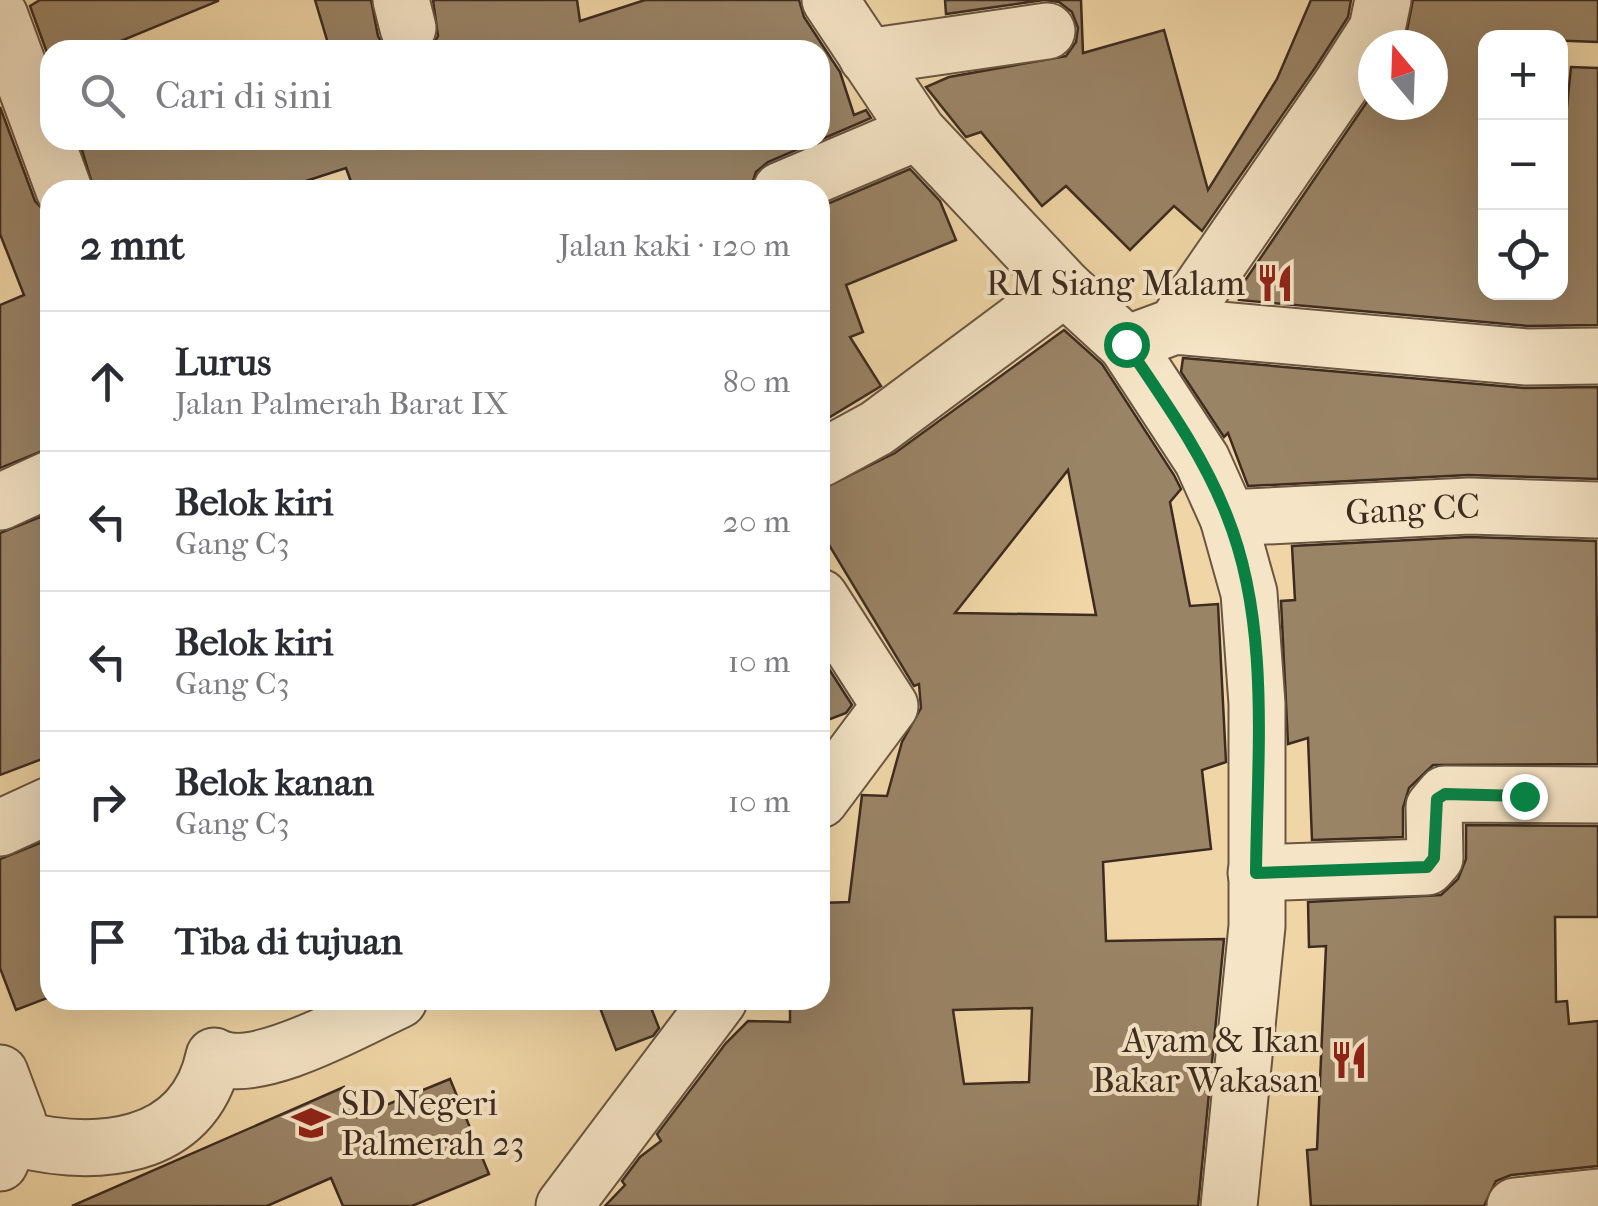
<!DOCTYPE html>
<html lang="id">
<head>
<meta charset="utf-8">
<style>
	:root { --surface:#fff; --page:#f2f2f3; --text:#2b2b33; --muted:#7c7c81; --line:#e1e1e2 }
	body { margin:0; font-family:"IM FELL French Canon",serif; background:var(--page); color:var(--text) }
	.controls { position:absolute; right:30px; top:30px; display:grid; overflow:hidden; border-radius:20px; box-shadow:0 10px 40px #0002 }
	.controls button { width:90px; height:90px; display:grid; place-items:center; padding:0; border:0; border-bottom:2px solid var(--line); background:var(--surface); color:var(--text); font:50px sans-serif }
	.compass { position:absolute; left:1358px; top:30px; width:90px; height:90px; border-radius:50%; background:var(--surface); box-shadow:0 10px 40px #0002; rotate:341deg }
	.stop { position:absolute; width:30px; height:30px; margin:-22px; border:8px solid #0b8043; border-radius:50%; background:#fff }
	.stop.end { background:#0b8043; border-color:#fff; box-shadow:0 2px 10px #0008 }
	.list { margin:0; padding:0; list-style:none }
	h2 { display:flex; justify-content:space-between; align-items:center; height:130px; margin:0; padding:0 40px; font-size:42px }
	h2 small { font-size:32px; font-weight:400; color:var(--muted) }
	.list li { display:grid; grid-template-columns:65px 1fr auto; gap:30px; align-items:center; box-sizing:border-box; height:140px; padding:0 40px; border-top:2px solid var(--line) }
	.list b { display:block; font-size:38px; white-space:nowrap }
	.list p { margin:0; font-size:32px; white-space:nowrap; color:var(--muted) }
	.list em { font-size:32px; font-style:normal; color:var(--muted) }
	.icon { flex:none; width:55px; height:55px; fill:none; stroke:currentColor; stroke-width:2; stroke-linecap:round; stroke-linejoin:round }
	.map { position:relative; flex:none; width:1598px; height:1206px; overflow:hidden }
	.search { position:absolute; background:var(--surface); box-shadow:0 10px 40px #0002; left:40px; top:40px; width:790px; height:110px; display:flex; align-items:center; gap:25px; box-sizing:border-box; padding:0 35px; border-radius:30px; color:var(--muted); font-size:38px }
	.panel { position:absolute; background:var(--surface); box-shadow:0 10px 40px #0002; left:40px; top:180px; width:790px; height:830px; border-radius:30px }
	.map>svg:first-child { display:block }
	.building { fill:#9a8466; stroke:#3d2b21; stroke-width:2.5; fill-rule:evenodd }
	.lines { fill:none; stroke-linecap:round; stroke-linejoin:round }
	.minor-casing { stroke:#6a5642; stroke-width:59 }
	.minor { stroke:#f5e4c5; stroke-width:55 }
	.route { stroke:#0b8043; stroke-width:12 }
	.labels { text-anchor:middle; stroke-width:8; stroke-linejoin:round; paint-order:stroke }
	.poi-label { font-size:35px; fill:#3d2b21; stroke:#f5e4c5; text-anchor:end }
	.street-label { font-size:35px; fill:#3d2b21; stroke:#f5e4c5 }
</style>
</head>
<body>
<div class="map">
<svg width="1598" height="1206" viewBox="0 0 1598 1206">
	<rect width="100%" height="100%" fill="#f0d6a6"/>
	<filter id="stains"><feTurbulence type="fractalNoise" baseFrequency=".002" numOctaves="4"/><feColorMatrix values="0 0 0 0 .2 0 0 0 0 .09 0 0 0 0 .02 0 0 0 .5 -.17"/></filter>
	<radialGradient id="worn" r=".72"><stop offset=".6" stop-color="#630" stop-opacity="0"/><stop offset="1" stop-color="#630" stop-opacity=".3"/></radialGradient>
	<!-- building -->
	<g class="building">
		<polygon points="40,0 218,0 218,1 99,50 50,50 50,61 30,6"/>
		<polygon points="315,0 371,0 378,36 386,50 330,50"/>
		<polygon points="433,0 577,0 580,21 645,0 799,0 804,17 840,72 854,115 866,110 871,118 820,140 820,50 430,50 438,36"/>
		<polygon points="945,0 1081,0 1083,53 1164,30 1208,190 1277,79 1311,0 1351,0 1348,17 1315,68 1202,231 1174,206 1130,250 1066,186 1042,206 981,132 966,137 926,87 949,77 1066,56 1076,42 1078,28 1072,12 1059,2 1044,0 946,14"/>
		<polygon points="1413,0 1598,0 1598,42 1486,38 1486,292 1560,292 1560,177 1571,67 1598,68 1598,325 1528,326 1239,300 1242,285 1373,93 1373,105 1433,105 1433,45 1404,45"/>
		<polygon points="0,107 35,201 50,217 50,448 0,468 0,305 24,295 0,234"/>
		<polygon points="79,140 819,140 768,162 756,172 750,190 354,190 346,168 278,190 94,190"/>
		<polygon points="910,169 940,201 956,240 846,285 863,332 850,337 881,386 820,423 820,207"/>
		<path d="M1064,330L1102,364L1174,475L1181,489L1170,502L1190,606L1218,604L1226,762L1202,770L1211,849L1103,862L1106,941L1224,939L1198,1206H605L625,1185L622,1181L640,1157L661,1141L657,1134L726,1043L748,1021L790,1022V1000H820V903L849,902L862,795L887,796L902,742L921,708L919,684L914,686L820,530V490L895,453ZM1068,470L1096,615L955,613ZM1032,1008L1029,1082L964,1084L953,1010Z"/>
		<polygon points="1183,358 1524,388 1598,387 1598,479 1468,475 1248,486 1228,433 1224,437 1181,372"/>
		<polygon points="50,513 50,756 0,775 0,533"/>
		<polygon points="1469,537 1596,541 1598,764 1433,765 1409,788 1403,808 1403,837 1312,840 1308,738 1288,744 1281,601 1295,600 1292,546"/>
		<polygon points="829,669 852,705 846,713 820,723 820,673"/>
		<polygon points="1466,825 1598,826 1598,917 1555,917 1556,1002 1567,1001 1569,1024 1598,1021 1598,1166 1511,1175 1496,1181 1484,1206 1311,1206 1307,1150 1317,1149 1326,946 1309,947 1308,902 1441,895 1458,879 1466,859"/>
		<polygon points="50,839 50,997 16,1010 0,968 0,859"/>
		<polygon points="597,1000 648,1000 659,1028 653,1036 616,1050"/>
		<polygon points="450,1079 489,1174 412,1206 343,1206 331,1178 267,1206 72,1206 344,1087 357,1117"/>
	</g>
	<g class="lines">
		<!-- minor casing -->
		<g class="minor-casing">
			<g id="minor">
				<polyline points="401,0 408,28"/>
				<polyline points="830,0 918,132 1065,288 1126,344 1202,460 1228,518 1249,593 1257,704 1257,926 1229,1206"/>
				<polyline points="0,16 64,190"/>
				<polyline points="867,57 1047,31"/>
				<polyline points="781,190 918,132"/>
				<polyline points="1175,326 1341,85 1377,29 1383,0"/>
				<polyline points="1126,344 1175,326 1527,357 1598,356"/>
				<polyline points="820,459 877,428 1065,288"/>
				<polyline points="0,502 50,479"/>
				<path id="s1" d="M1228,518L1469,506L1598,510"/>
				<polyline points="820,597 890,706 820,800"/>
				<polyline points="0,828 50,805"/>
				<polyline points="1256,873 1427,867 1435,858 1434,807 1445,794 1598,795"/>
				<polyline points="0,1073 18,1121 0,1163"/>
				<path d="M14,1138C94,1158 194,1153 214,1056C255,1078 358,1019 399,1000"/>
				<polyline points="564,1206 719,1000"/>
				<polyline points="1515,1206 1598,1197"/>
			</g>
		</g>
		<!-- minor -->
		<use href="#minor" class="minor"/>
	</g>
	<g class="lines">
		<!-- route -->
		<path class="route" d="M1126,344C1163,399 1203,454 1227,516C1271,625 1257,757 1256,873L1427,867L1434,858L1437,799L1445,794L1524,796"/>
	</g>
	<!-- icons -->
	<defs>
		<g id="restaurant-bare" transform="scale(3)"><path d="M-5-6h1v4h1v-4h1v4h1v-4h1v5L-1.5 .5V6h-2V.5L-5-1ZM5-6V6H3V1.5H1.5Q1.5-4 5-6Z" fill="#8f2418" stroke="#f5e4c5" stroke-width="2.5" paint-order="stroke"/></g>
		<g id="school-bare" transform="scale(3)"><path d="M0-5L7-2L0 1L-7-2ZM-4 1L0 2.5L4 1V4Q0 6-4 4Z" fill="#8f2418" stroke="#f5e4c5" stroke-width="2.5" paint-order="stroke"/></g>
	</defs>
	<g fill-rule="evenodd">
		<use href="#restaurant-bare" x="1275" y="283"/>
		<use href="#restaurant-bare" x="1349" y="1060"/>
		<use href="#school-bare" x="311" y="1123"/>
	</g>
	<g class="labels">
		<!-- poi labels -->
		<g class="poi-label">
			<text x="1245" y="295">RM Siang Malam</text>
			<text x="1319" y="1052">Ayam &amp; Ikan<tspan x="1319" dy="40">Bakar Wakasan</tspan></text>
			<text x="341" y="1115" text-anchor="start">SD Negeri<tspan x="341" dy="40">Palmerah 23</tspan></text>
		</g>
		<!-- street labels -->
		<g class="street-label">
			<text dy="12" stroke="none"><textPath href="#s1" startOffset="185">Gang CC</textPath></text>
		</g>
	</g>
	<rect width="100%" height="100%" filter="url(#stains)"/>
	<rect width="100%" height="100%" fill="url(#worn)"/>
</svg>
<div class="controls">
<button>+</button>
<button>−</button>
<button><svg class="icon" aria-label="locate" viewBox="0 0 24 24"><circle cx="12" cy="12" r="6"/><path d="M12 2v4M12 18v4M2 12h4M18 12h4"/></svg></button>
</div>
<svg class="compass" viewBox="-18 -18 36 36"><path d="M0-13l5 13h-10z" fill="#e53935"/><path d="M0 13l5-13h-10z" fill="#7c7c81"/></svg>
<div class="stop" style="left:1126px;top:344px"></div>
<div class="stop end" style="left:1524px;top:796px"></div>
<div class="search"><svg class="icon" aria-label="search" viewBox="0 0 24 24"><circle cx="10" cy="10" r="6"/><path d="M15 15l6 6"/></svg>Cari di sini</div>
<section class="panel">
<h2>2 mnt<small>Jalan kaki · 120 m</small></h2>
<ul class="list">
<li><svg class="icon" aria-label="ahead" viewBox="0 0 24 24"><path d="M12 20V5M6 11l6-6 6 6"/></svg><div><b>Lurus</b><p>Jalan Palmerah Barat IX</p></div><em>80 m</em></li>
<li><svg class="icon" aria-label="left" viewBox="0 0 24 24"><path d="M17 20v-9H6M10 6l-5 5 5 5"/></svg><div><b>Belok kiri</b><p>Gang C3</p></div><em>20 m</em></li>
<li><svg class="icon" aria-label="left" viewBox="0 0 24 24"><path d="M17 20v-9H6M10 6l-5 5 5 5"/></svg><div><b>Belok kiri</b><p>Gang C3</p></div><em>10 m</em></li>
<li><svg class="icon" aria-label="right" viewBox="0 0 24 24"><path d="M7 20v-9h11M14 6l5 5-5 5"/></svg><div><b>Belok kanan</b><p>Gang C3</p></div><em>10 m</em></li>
<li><svg class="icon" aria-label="arrive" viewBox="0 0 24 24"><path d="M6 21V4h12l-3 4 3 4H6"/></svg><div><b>Tiba di tujuan</b></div></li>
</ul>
</section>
</div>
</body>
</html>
